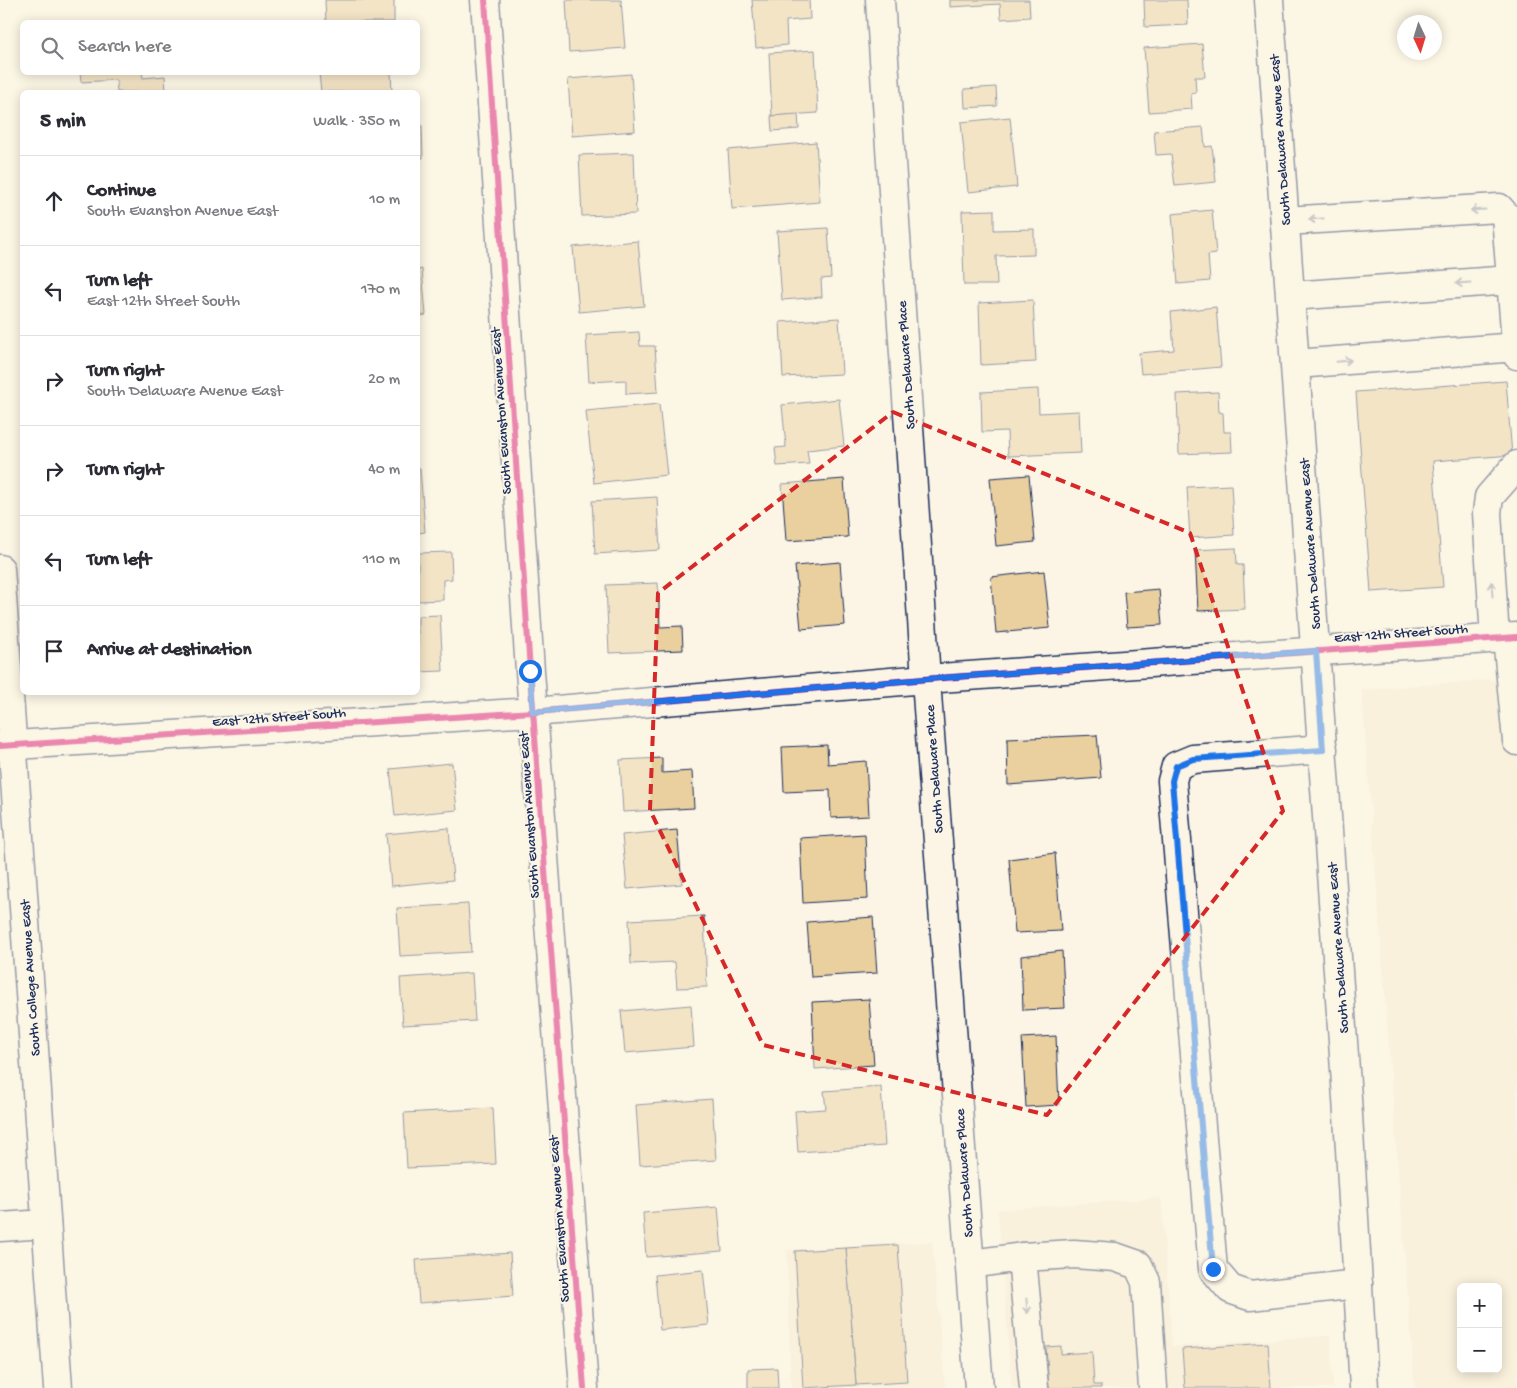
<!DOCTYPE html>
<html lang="en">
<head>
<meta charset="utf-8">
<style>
	:root { --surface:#fff; --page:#f2f2f3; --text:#2b2b33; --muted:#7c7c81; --line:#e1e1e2 }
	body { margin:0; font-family:"Gochi Hand",sans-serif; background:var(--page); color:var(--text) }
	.controls { position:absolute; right:15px; bottom:15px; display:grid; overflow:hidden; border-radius:8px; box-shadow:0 2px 12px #0003 }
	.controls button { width:45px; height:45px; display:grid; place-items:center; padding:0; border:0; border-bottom:1px solid var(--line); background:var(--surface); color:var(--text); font:25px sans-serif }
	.compass { position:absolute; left:1397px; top:15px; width:45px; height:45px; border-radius:50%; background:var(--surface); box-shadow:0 2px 12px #0003; rotate:176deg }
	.stop { position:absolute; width:15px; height:15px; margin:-11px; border:4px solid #1a73e8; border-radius:50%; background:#fff }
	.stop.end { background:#1a73e8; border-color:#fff; box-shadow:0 1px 5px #0008 }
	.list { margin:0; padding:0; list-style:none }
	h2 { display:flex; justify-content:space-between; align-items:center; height:65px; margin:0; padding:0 20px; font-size:21px }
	h2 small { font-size:16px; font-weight:400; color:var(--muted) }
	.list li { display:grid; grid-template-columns:32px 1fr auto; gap:15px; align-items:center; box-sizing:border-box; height:90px; padding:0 20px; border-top:1px solid var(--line) }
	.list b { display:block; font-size:19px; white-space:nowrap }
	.list p { margin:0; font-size:16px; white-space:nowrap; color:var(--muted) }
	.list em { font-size:16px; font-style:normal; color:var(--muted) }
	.icon { flex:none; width:28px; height:28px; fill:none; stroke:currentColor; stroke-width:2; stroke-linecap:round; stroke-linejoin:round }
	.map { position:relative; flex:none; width:1517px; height:1388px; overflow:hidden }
	.search { position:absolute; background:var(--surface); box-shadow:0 2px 12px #0003; left:20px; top:20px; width:400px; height:55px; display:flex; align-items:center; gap:12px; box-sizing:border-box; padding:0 18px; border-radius:8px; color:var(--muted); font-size:19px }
	.panel { position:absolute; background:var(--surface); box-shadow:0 2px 12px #0003; left:20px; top:90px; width:400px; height:605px; border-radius:8px }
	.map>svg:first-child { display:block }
	.built { fill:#f7ead0; fill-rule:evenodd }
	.building { fill:#eacf9f; stroke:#1b2f5e }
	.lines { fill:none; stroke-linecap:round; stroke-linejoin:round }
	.minor-casing { stroke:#1b2f5e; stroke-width:31 }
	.major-casing { stroke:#1b2f5e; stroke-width:31 }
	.minor { stroke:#fcf5e5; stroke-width:28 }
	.major { stroke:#fcf5e5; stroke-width:28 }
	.cycleway-casing { stroke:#fcf5e5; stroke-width:9 }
	.cycleway { stroke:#d6006c; stroke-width:6 }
	.oneway { stroke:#8c92a2 }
	.route { stroke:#1a73e8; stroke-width:6 }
	.marked { fill:none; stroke:#d62828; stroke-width:4; stroke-dasharray:10 6; stroke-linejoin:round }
	.labels { text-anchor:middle; stroke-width:4; stroke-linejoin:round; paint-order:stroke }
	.street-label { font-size:14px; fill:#1b2f5e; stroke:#fcf5e5 }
</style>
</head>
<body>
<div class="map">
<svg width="1517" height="1388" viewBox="0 0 1517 1388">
	<rect width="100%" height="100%" fill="#fcf5e5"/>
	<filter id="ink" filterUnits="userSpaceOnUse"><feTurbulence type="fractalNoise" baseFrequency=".02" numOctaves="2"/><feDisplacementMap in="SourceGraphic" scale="10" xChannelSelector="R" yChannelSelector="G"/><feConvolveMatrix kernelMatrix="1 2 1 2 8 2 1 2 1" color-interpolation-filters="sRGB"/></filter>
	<g filter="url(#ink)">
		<!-- built -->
		<g class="built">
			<path d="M1517,678V1388H1415L1362,690ZM1461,1287H1498V1369H1461Z"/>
			<polygon points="1161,1198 1172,1347 1330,1336 1333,1388 1012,1388 998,1210"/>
			<polygon points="932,1242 945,1388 791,1388 787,1250"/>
		</g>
		<!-- building -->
		<g class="building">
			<polygon points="325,0 394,0 394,22 326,22"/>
			<polygon points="566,0 621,0 625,48 569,52"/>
			<polygon points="752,0 809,0 810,19 786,21 787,45 756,48"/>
			<polygon points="950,0 1029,0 1030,17 1001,19 1000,4 950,7"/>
			<polygon points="1144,0 1187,0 1188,25 1145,27"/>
			<polygon points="1202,44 1205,77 1195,77 1196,93 1191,94 1192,109 1149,112 1144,48"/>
			<polygon points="815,50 818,113 772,116 769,53"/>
			<polygon points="80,72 142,72 143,78 165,76 166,92 117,92 116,80 81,82"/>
			<polygon points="319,72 391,72 392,92 321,92"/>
			<polygon points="631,74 635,131 572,136 568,79"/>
			<polygon points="996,87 997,106 965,108 964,89"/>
			<polygon points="798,114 799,129 772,131 771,116"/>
			<polygon points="1010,117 1017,187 968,192 961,122"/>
			<polygon points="418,126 422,126 423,158 418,158"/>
			<polygon points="1203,127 1205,147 1212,146 1216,182 1175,186 1171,154 1156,155 1154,131"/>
			<polygon points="816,142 820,202 732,209 728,150"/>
			<polygon points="634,153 636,214 582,216 579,155"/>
			<polygon points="994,210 994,230 1034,229 1034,255 996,256 997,285 964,285 962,211"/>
			<polygon points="1212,210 1216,254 1208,255 1210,281 1178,284 1172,214"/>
			<polygon points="828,228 831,278 821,279 822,297 782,300 777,231"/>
			<polygon points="638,241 644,306 579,312 573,247"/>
			<polygon points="422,269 426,315 418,316 418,270"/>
			<polygon points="1033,300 1036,362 981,365 979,303"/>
			<polygon points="1216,307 1221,367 1141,374 1139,353 1174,350 1171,312"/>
			<polygon points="839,318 842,374 783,377 780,322"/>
			<polygon points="639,332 640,346 655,346 658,392 626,394 626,380 589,382 586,335"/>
			<polygon points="1506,381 1512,455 1433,461 1443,587 1371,592 1356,392"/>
			<polygon points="1038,389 1039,413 1079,411 1081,453 1008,456 1007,431 982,432 981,392"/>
			<polygon points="1218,392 1219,412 1223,413 1224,432 1231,432 1232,452 1179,454 1177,394"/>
			<polygon points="839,399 844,446 807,450 809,464 777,466 775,448 786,447 782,405"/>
			<polygon points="659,404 667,475 594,483 586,411"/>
			<polygon points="418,468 420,468 425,532 418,533"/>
			<polygon points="1029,475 1035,542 996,546 990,478"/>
			<polygon points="844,479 848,537 786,541 782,484"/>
			<polygon points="1231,485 1234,535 1190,538 1187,487"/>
			<polygon points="657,497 660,550 595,554 592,501"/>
			<polygon points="1236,548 1237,565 1243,565 1245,609 1198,611 1195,550"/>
			<polygon points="451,552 452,579 443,580 443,600 418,601 418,553"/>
			<polygon points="840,562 845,625 801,629 795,566"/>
			<polygon points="1044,571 1050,628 996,633 991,577"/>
			<polygon points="658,583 660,627 682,626 683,650 609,653 606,585"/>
			<polygon points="1159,589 1162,625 1127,627 1124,592"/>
			<polygon points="440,615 443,671 418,672 418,616"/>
			<polygon points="1097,735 1101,778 1008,785 1007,739"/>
			<polygon points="827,745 828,764 866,761 869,816 831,818 830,790 784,792 782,747"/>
			<polygon points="662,758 662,773 692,771 694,808 623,812 620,760"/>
			<polygon points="452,763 457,810 395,816 390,769"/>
			<polygon points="449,828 453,880 391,886 386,834"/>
			<polygon points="677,830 682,884 627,889 622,835"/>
			<polygon points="865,834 868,899 803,903 800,838"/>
			<polygon points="1055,853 1061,931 1015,933 1009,859"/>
			<polygon points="468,904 471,952 400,956 397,908"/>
			<polygon points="704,916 707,987 677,988 675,962 631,964 629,920"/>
			<polygon points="873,917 877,973 811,977 807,922"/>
			<polygon points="1062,951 1065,1008 1023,1010 1021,956"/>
			<polygon points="472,973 475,1021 403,1025 400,978"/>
			<polygon points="869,999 874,1065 815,1069 812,1002"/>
			<polygon points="691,1005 694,1047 625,1053 621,1011"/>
			<polygon points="1056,1036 1059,1105 1026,1107 1022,1038"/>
			<polygon points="881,1087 885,1146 798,1152 795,1111 826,1109 824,1091"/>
			<polygon points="712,1099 716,1160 640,1165 636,1105"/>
			<polygon points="493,1108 496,1164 407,1168 404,1113"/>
			<polygon points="718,1207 722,1251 646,1257 643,1213"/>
			<polygon points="898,1245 907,1382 856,1385 846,1248"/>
			<polygon points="846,1248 856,1385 803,1388 795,1251"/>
			<polygon points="510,1253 513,1296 419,1303 416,1260"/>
			<polygon points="703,1270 709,1325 660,1330 655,1275"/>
			<polygon points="1268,1343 1271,1388 1185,1388 1182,1349"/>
			<polygon points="1061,1346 1061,1354 1092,1352 1094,1385 1101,1385 1101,1388 1049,1388 1046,1347"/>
			<polygon points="777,1368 778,1388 748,1388 748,1369"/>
		</g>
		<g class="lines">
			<!-- minor casing -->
			<g class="minor-casing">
				<g id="minor">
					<polyline points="485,0 530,671 584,1388"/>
					<polyline points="880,0 928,708 979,1388"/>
					<polyline points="1285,221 1499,208 1506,216 1517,355"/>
					<polyline points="1291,296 1511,280"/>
					<polyline points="1296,364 1517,347"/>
					<polyline points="0,569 58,1388"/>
					<polyline points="1507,637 1517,741"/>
					<polyline points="1495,638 1487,513 1489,497 1517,465"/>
					<polyline points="0,746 533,712 926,679 1517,637"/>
					<polyline points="1323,749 1193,759 1176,766 1172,781 1213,1269 1230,1289 1250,1296 1358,1284"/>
					<polyline points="0,1227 46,1224"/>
					<polyline points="1022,1257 1034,1388"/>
					<polyline points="970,1264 1022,1257 1074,1254 1115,1257 1138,1265 1146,1282 1153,1388"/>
				</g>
			</g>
			<!-- major casing -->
			<g class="major-casing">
				<polyline id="major" points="1269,0 1347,1098 1364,1388"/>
			</g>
			<!-- minor -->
			<use href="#minor" class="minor"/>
			<!-- major -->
			<use href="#major" class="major"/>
			<!-- cycleway casing -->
			<g class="cycleway-casing">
				<g id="cycleway">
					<polyline points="485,0 530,671 584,1388"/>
					<polyline points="0,746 533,712 926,679 1517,637"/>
				</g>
			</g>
			<!-- cycleway -->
			<use href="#cycleway" class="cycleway"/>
		</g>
		<!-- one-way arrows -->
		<defs><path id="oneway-shaft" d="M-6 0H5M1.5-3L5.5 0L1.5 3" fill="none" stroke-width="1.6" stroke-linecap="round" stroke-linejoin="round" transform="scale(1.25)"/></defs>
		<g class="oneway">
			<use href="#oneway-shaft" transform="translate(1478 210) rotate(177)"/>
			<use href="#oneway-shaft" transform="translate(1316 219) rotate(177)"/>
			<use href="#oneway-shaft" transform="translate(1463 283) rotate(176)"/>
			<use href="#oneway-shaft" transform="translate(1344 361) rotate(-5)"/>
			<use href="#oneway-shaft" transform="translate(1492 589) rotate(-94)"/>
			<use href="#oneway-shaft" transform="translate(1027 1306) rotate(85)"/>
		</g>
	</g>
	<g class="lines" filter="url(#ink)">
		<!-- route -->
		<polyline class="route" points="530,671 533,712 926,679 1316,651 1323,750 1193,759 1176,766 1172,781 1213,1269"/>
	</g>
	<!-- marked area -->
	<path d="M0 0H1517V1388H0ZM893,412L1190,533L1283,811L1047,1115L763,1045L650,810L658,593Z" fill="#fcf5e5" fill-opacity=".55" fill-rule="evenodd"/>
	<path class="marked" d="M893,412L1190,533L1283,811L1047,1115L763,1045L650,810L658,593Z"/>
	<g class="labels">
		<!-- street labels -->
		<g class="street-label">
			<text transform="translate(1279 140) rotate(-94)" y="5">South Delaware Avenue East</text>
			<text transform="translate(905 365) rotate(-94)" y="5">South Delaware Place</text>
			<text transform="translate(500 411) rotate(-94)" y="5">South Evanston Avenue East</text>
			<text transform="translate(1309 544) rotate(-94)" y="5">South Delaware Avenue East</text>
			<text transform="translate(1401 632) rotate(-4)" y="5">East 12th Street South</text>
			<text transform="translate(279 716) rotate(-4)" y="5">East 12th Street South</text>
			<text transform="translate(933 769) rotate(-94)" y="5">South Delaware Place</text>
			<text transform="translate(528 815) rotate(-94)" y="5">South Evanston Avenue East</text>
			<text transform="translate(1337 948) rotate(-94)" y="5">South Delaware Avenue East</text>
			<text transform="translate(29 978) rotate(-94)" y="5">South College Avenue East</text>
			<text transform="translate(963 1173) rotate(-94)" y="5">South Delaware Place</text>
			<text transform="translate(558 1219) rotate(-94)" y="5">South Evanston Avenue East</text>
		</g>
	</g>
</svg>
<div class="controls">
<button>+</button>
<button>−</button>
</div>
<svg class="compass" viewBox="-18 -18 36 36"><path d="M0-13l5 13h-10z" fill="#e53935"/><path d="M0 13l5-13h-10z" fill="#7c7c81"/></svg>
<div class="stop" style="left:530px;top:671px"></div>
<div class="stop end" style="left:1213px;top:1269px"></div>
<div class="search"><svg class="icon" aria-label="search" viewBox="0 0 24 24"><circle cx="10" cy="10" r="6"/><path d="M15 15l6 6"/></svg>Search here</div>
<section class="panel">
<h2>5 min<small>Walk · 350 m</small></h2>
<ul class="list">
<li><svg class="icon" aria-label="ahead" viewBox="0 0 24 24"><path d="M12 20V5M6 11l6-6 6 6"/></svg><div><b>Continue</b><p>South Evanston Avenue East</p></div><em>10 m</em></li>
<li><svg class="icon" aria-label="left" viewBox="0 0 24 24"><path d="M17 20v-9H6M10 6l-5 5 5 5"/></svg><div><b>Turn left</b><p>East 12th Street South</p></div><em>170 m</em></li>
<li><svg class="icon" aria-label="right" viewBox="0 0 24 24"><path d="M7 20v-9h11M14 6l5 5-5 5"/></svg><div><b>Turn right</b><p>South Delaware Avenue East</p></div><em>20 m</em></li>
<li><svg class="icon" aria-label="right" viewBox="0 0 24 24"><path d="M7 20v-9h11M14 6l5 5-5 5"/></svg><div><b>Turn right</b></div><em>40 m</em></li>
<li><svg class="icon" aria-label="left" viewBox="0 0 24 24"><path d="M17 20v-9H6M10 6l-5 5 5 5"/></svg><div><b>Turn left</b></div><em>110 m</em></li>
<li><svg class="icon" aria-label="arrive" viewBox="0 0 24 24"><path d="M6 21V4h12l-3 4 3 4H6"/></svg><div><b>Arrive at destination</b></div></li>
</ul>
</section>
</div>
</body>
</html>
